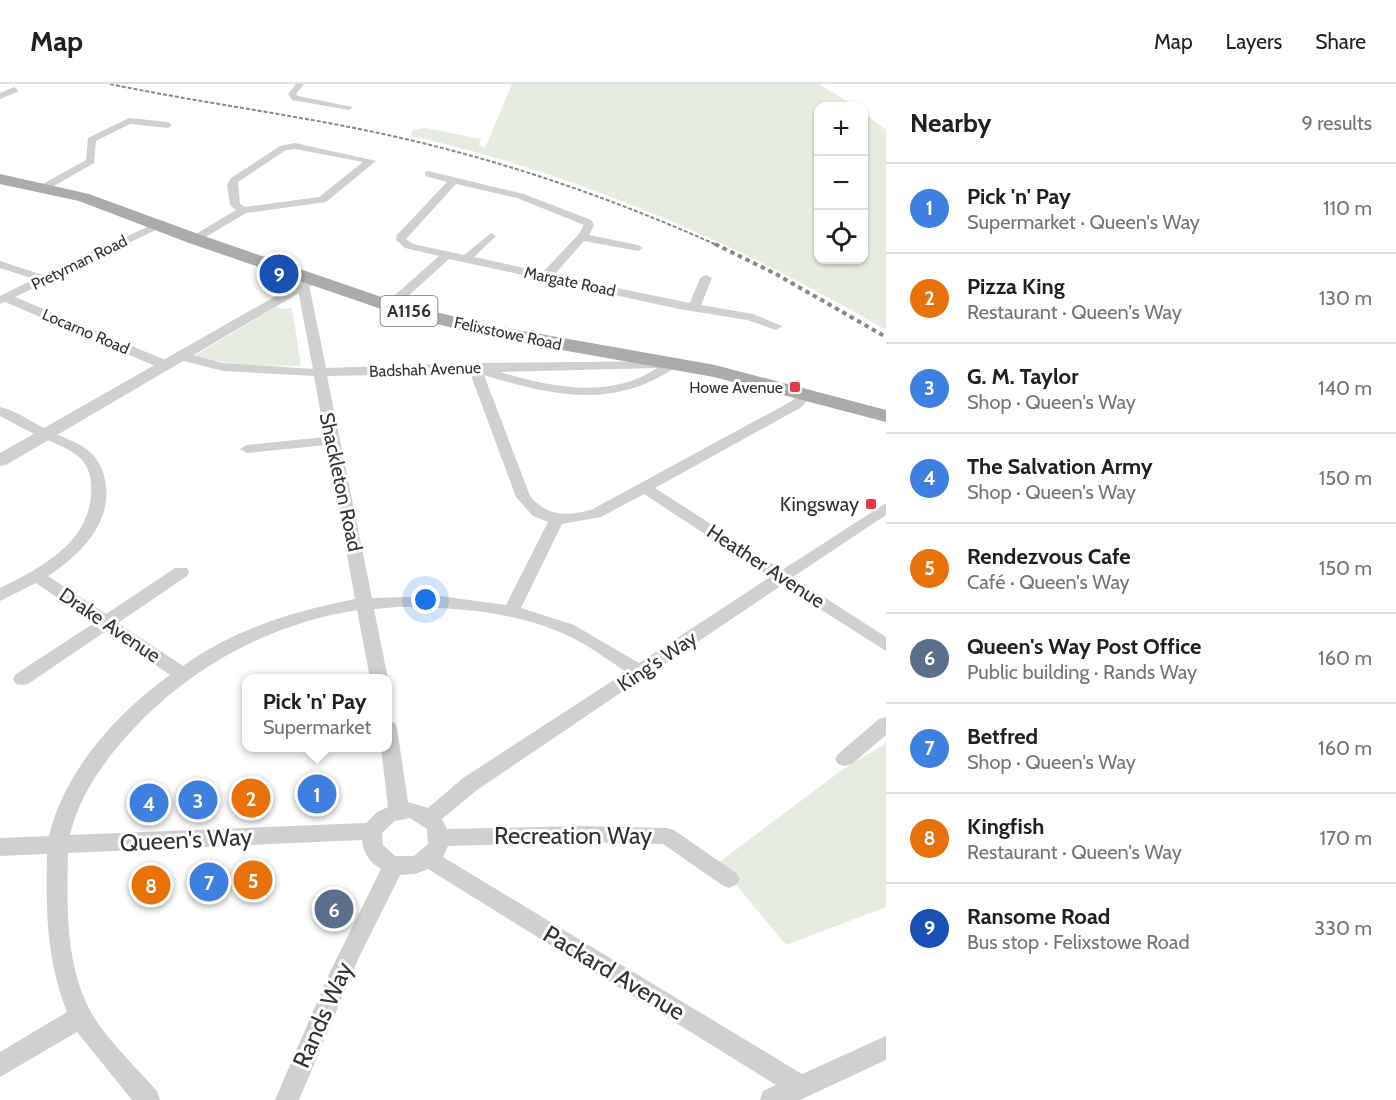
<!DOCTYPE html>
<html lang="en">
<head>
<meta charset="utf-8">
<style>
	:root { --surface:#fff; --page:#f2f2f2; --text:#202124; --muted:#757577; --line:#e0e0e0; --accent:#0b8043 }
	body { margin:0; font-family:Cabin,sans-serif; background:var(--page); color:var(--text) }
	.controls { position:absolute; right:18px; top:18px; display:grid; overflow:hidden; border-radius:12px; box-shadow:0 2px 4px #0004 }
	.controls button { width:54px; height:54px; display:grid; place-items:center; padding:0; border:0; border-bottom:2px solid var(--line); background:var(--surface); color:var(--text); font:30px sans-serif }
	.you { position:absolute; left:426px; top:516px; width:21px; height:21px; margin:-15px; border:4px solid #fff; border-radius:50%; background:#1a73e8; box-shadow:0 0 0 9px #1a73e833 }
	.badge { display:grid; place-items:center; width:39px; height:39px; border-radius:50%; background:var(--accent); color:#fff; font-size:20px; font-weight:700 }
	.pin { position:absolute; translate:-50% -50%; border:3px solid #fff; box-shadow:0 2px 6px #0006 }
	.popup { position:absolute; left:242px; top:590px; width:150px; height:78px; box-sizing:border-box; display:grid; place-content:center; border-radius:12px; background:var(--surface); filter:drop-shadow(0 2px 4px #0005); font-size:20px; white-space:nowrap; color:var(--muted) }
	.popup b { font-size:22px; color:var(--text) }
	.popup::after { content:''; position:absolute; left:50%; top:100%; margin-left:-12px; border:12px solid transparent; border-top-color:var(--surface) }
	.list { margin:0; padding:0; list-style:none }
	h2 { display:flex; justify-content:space-between; align-items:center; height:78px; margin:0; padding:0 24px; font-size:26px }
	h2 small { font-size:20px; font-weight:400; color:var(--muted) }
	.list li { display:grid; grid-template-columns:39px 1fr auto; gap:18px; align-items:center; box-sizing:border-box; height:90px; padding:0 24px; border-top:2px solid var(--line) }
	.list b { display:block; font-size:22px; white-space:nowrap }
	.list p { margin:0; font-size:20px; white-space:nowrap; color:var(--muted) }
	.list em { font-size:20px; font-style:normal; color:var(--muted) }
	.icon { flex:none; width:33px; height:33px; fill:none; stroke:currentColor; stroke-width:2; stroke-linecap:round; stroke-linejoin:round }
	.map { position:relative; flex:none; width:886px; height:1016px; overflow:hidden }
	header { display:flex; align-items:center; gap:36px; box-sizing:border-box; height:84px; padding:0 30px; background:var(--surface); border-bottom:2px solid var(--line) }
	header strong { font-size:28px }
	nav { display:flex; gap:33px; margin-inline-start:auto; font-size:21px }
	main { display:flex }
	aside { flex:1; background:var(--surface) }
	.map>svg:first-child { display:block }
	.green { fill:#e6ecdf }
	.lines { fill:none; stroke-linecap:round; stroke-linejoin:round }
	.minor { fill:#d0d0d0; fill-rule:evenodd }
	.tertiary { fill:#d0d0d0; fill-rule:evenodd }
	.primary { fill:#ababab; fill-rule:evenodd }
	.rail-far1 { stroke:#888; stroke-width:2; stroke-dasharray:4 2; stroke-linecap:butt }
	.rail { stroke:#888; stroke-width:4; stroke-dasharray:4.5 4; stroke-linecap:butt }
	.poi-dot { fill:#e63946; stroke:#fff; stroke-width:2 }
	.labels { text-anchor:middle; stroke-width:6; stroke-linejoin:round; paint-order:stroke }
	.far-street-label { font-size:16px; fill:#333; stroke:#fff }
	.far-poi-label { font-size:16px; fill:#333; stroke:#fff; text-anchor:end }
	.shield { fill:#fff; stroke:#707070; stroke-width:1.5 }
	.shield-label { font-size:18px; font-weight:bold; fill:#333 }
	.street-label { font-size:20px; fill:#333; stroke:#fff }
	.poi-label { font-size:20px; fill:#333; stroke:#fff; text-anchor:end }
	.near-street-label { font-size:24px; fill:#333; stroke:#fff }
</style>
</head>
<body>
<header>
<strong>Map</strong>
<nav><a>Map</a><a>Layers</a><a>Share</a></nav>
</header>
<main>
<div class="map">
<svg width="886" height="1016" viewBox="0 0 886 1016">
	<rect width="100%" height="100%" fill="#fff"/>
	<!-- green -->
	<g class="green">
		<path d="M512,0H819L855,22H818V176H864V29L886,46V246C739,160 578,89 411,52L413,46L426,44L481,55L479,61L485,64Z"/>
		<polygon points="276,223 283,225 292,224 301,282 243,281 192,273"/>
		<polygon points="886,655 886,823 786,861 718,779 842,686 885,660"/>
	</g>
	<g class="lines">
		<!-- minor -->
		<g class="minor">
			<polygon points="296,0 304,0 296,10 298,12 353,23 349,26 292,16 288,10"/>
			<polygon points="14,3 18,6 17,8 0,15 0,9"/>
			<polygon points="129,34 168,38 172,41 168,44 130,40 96,57 94,79 47,106 39,106 39,102 86,76 88,54"/>
			<path d="M295,59L376,77L326,118L246,129L199,157H191V153L236,126L230,121L227,101L231,94L280,62ZM295,65L363,78L319,113L245,123L240,120L238,98L286,66Z"/>
			<path d="M428,87L524,110L591,136L594,141L589,151L638,161L643,164L638,167L584,157L554,191L690,219L700,194L706,191L712,194L701,221L753,230L782,242L776,246L747,236L679,225L449,175L394,225H386V219L439,172L405,164L396,156L397,151L447,98L425,92V88ZM456,100L517,114L584,141L578,151L543,188L474,173L496,152L491,149L464,171L413,160L406,155Z"/>
			<polygon points="158,138 163,141 162,143 15,213 170,278 171,281 170,284 160,284 5,218 0,220 0,212 34,195 0,184 0,177 43,191"/>
			<path d="M303,198L309,201L326,284L474,279L676,277L677,280L676,283C613,326 552,312 484,291L530,412C548,433 566,432 591,426L790,318L802,308H812L814,311L800,324L655,404L782,486L886,419V431L793,493L886,553V567L782,501L650,590L647,594L641,595L477,706L442,735L447,745L581,742L667,744L674,746L736,789L740,795L736,801L729,804L722,801L663,760L581,758L448,762L443,773L802,990L886,952V976L800,1016H760L763,1007L776,1001L428,785L415,790L400,791L360,871L299,1016H275L329,890L381,785C370,779 363,769 362,756L68,769C67,820 65,879 90,926C103,952 137,984 157,1007L160,1016H132L77,948L0,993V968L67,928C46,873 46,828 47,770L0,772V754L49,752C64,687 117,629 170,591L106,547L28,600L22,601L16,600L13,595L16,590L94,539L36,499L0,517V504C39,485 89,459 91,410C92,398 90,384 81,375C70,364 55,360 41,353C27,347 14,339 0,332V323C17,327 33,339 50,347C63,354 79,358 90,368C98,375 103,386 105,396C114,438 80,471 48,492L106,530L175,484H187L189,488L187,492L118,539L183,582C234,545 295,527 355,515L327,361L247,369L240,365L247,361L325,353L314,292L223,287L176,275L174,272L180,268L223,279L313,285L297,201ZM657,284C610,316 550,303 500,288ZM470,289L516,413L533,432L548,438L506,521L440,512L372,514L327,292ZM644,410L770,493L639,579L574,541L521,524L562,440L601,433ZM398,523C453,523 511,527 562,549C585,559 606,574 626,588L463,694L428,724L408,718L397,644L395,639L388,637V664H381L388,723L377,728L366,739L70,751C78,717 97,687 120,660C181,588 264,541 357,526L370,594L388,595L374,525ZM410,734L427,745L428,760L414,772H395L383,761L382,749L395,737Z"/>
			<polygon points="886,633 886,651 852,680 845,682 838,680 835,675 838,670 879,635"/>
		</g>
		<!-- tertiary -->
		<polygon class="tertiary" points="311,192 316,193 318,196 316,199 6,381 0,382 0,369"/>
		<!-- primary -->
		<polygon class="primary" points="0,90 89,110 201,151 396,218 484,240 715,281 886,326 886,338 714,293 483,252 384,226 189,159 79,117 0,100"/>
		<!-- rail-far1 -->
		<path class="rail-far1" d="M110,0C211,21 314,33 414,57C519,82 621,118 719,162"/>
		<!-- rail -->
		<polyline class="rail" points="715,160 776,190 886,253"/>
	</g>
	<!-- markers -->
	<g class="poi-dot">
		<rect x="789" y="297" width="12" height="12" rx="3"/>
		<rect x="865" y="414" width="12" height="12" rx="3"/>
	</g>
	<g class="labels">
		<!-- far-street labels -->
		<g class="far-street-label">
			<text transform="translate(79 178) rotate(-26)" y="6">Pretyman Road</text>
			<text transform="translate(570 197) rotate(12)" y="6">Margate Road</text>
			<text transform="translate(86 247) rotate(23)" y="6">Locarno Road</text>
			<text transform="translate(508 249) rotate(12)" y="6">Felixstowe Road</text>
			<text transform="translate(425 285) rotate(-2)" y="6">Badshah Avenue</text>
		</g>
		<!-- far-poi labels -->
		<g class="far-poi-label">
			<text x="783" y="309">Howe Avenue</text>
		</g>
		<!-- shield labels -->
		<rect class="shield" x="380.5" y="212" width="57" height="30" rx="4.5"/>
		<g class="shield-label">
			<text x="409" y="233">A1156</text>
		</g>
		<!-- street labels -->
		<g class="street-label">
			<text transform="translate(341 398) rotate(78)" y="7">Shackleton Road</text>
			<text transform="translate(766 482) rotate(33)" y="7">Heather Avenue</text>
			<text transform="translate(110 541) rotate(34)" y="7">Drake Avenue</text>
			<text transform="translate(657 577) rotate(-34)" y="7">King's Way</text>
		</g>
		<!-- poi labels -->
		<g class="poi-label">
			<text x="859" y="427">Kingsway</text>
		</g>
		<!-- near-street labels -->
		<g class="near-street-label">
			<text x="573" y="760">Recreation Way</text>
			<text transform="translate(186 756) rotate(-3)" y="8">Queen's Way</text>
			<text transform="translate(614 889) rotate(31)" y="8">Packard Avenue</text>
			<text transform="translate(323 931) rotate(-66)" y="8">Rands Way</text>
		</g>
	</g>
</svg>
<div class="controls">
<button>+</button>
<button>−</button>
<button><svg class="icon" aria-label="locate" viewBox="0 0 24 24"><circle cx="12" cy="12" r="6"/><path d="M12 2v4M12 18v4M2 12h4M18 12h4"/></svg></button>
</div>
<div class="you"></div>
<div class="pin badge" style="left:317px;top:710px;background:#3f7fe0">1</div>
<div class="popup"><b>Pick 'n' Pay</b>Supermarket</div>
<div class="pin badge" style="left:251px;top:714px;background:#e8710a">2</div>
<div class="pin badge" style="left:198px;top:716px;background:#3f7fe0">3</div>
<div class="pin badge" style="left:149px;top:719px;background:#3f7fe0">4</div>
<div class="pin badge" style="left:253px;top:796px;background:#e8710a">5</div>
<div class="pin badge" style="left:334px;top:825px;background:#5c6f8a">6</div>
<div class="pin badge" style="left:209px;top:798px;background:#3f7fe0">7</div>
<div class="pin badge" style="left:151px;top:801px;background:#e8710a">8</div>
<div class="pin badge" style="left:279px;top:190px;background:#1a4fb4">9</div>
</div>
<aside>
<h2>Nearby<small>9 results</small></h2>
<ul class="list">
<li><span class="badge" style="background:#3f7fe0">1</span><div><b>Pick 'n' Pay</b><p>Supermarket · Queen's Way</p></div><em>110 m</em></li>
<li><span class="badge" style="background:#e8710a">2</span><div><b>Pizza King</b><p>Restaurant · Queen's Way</p></div><em>130 m</em></li>
<li><span class="badge" style="background:#3f7fe0">3</span><div><b>G. M. Taylor</b><p>Shop · Queen's Way</p></div><em>140 m</em></li>
<li><span class="badge" style="background:#3f7fe0">4</span><div><b>The Salvation Army</b><p>Shop · Queen's Way</p></div><em>150 m</em></li>
<li><span class="badge" style="background:#e8710a">5</span><div><b>Rendezvous Cafe</b><p>Café · Queen's Way</p></div><em>150 m</em></li>
<li><span class="badge" style="background:#5c6f8a">6</span><div><b>Queen's Way Post Office</b><p>Public building · Rands Way</p></div><em>160 m</em></li>
<li><span class="badge" style="background:#3f7fe0">7</span><div><b>Betfred</b><p>Shop · Queen's Way</p></div><em>160 m</em></li>
<li><span class="badge" style="background:#e8710a">8</span><div><b>Kingfish</b><p>Restaurant · Queen's Way</p></div><em>170 m</em></li>
<li><span class="badge" style="background:#1a4fb4">9</span><div><b>Ransome Road</b><p>Bus stop · Felixstowe Road</p></div><em>330 m</em></li>
</ul>
</aside>
</main>
</body>
</html>
